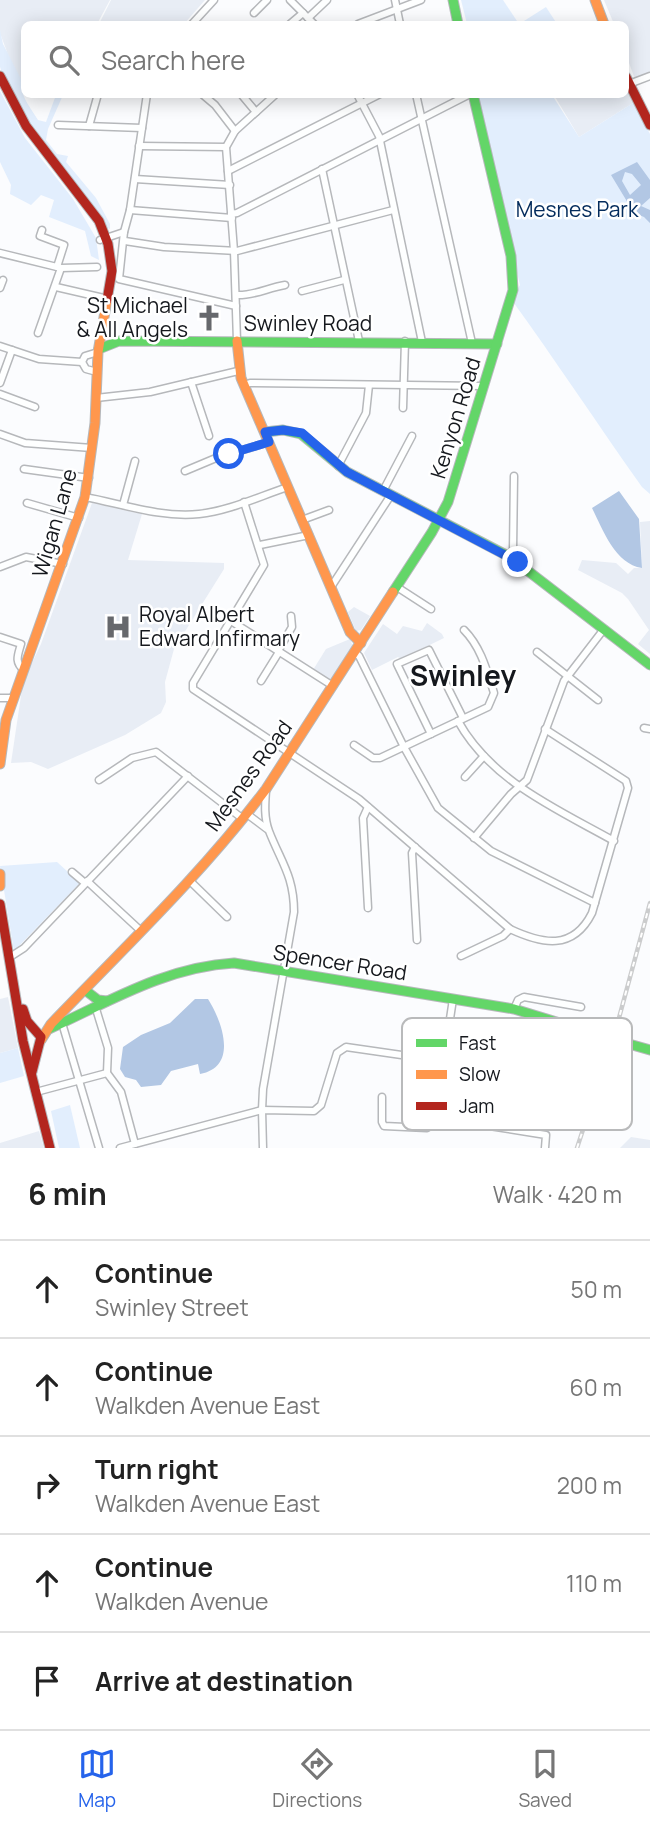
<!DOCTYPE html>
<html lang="en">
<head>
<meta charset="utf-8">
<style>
	:root { --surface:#fff; --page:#f2f2f2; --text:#222; --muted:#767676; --line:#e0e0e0; --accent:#2563eb }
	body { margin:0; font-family:Manrope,sans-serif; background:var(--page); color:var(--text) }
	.stop { position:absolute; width:21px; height:21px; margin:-16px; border:5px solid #2563eb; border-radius:50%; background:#fff }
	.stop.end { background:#2563eb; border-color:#fff; box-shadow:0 2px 7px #0008 }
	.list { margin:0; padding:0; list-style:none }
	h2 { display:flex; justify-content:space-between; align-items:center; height:91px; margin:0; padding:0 28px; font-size:30px }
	h2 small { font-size:23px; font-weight:400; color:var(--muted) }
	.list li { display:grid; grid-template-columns:46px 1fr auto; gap:21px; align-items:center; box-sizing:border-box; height:98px; padding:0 28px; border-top:2px solid var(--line) }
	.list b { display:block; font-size:26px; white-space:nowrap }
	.list p { margin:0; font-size:23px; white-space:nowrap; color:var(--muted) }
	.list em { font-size:23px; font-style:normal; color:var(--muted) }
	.icon { flex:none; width:38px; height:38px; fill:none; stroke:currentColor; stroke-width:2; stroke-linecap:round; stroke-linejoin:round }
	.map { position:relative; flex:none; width:650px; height:1148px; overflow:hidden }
	.search { position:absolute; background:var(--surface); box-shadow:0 4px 18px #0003; left:21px; right:21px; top:21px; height:77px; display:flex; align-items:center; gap:18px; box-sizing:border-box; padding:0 24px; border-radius:10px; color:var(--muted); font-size:26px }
	.sheet { height:581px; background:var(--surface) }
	nav { display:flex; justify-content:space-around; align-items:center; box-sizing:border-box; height:98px; border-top:2px solid var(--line); background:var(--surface); font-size:19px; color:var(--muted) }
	nav a { display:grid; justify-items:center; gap:4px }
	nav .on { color:var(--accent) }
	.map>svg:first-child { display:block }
	.built { fill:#e8edf5 }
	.green { fill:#e2eefd }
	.water { fill:#b2c7e4; fill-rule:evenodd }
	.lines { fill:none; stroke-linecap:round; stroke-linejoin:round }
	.street-casing { stroke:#b6b8bb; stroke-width:9 }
	.fast-casing { stroke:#b6b8bb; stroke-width:11 }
	.slow-casing { stroke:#b6b8bb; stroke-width:11 }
	.jam-casing { stroke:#b6b8bb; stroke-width:11 }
	.street { stroke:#feffff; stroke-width:6 }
	.fast { stroke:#63d668; stroke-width:9 }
	.slow { stroke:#ff974d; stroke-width:9 }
	.jam { stroke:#b3261e; stroke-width:9 }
	.rail-casing { stroke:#cbcccd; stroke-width:4.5 }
	.rail { stroke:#fff; stroke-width:2; stroke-dasharray:5; stroke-linecap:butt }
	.fast-bridge-casing { stroke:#b6b8bb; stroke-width:11; stroke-linecap:butt }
	.fast-bridge { stroke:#63d668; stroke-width:9 }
	.route { stroke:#2563eb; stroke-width:9 }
	.labels { text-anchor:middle; stroke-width:5; stroke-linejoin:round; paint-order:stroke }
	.park-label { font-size:21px; fill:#032b5c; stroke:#fff }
	.poi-label { font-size:21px; fill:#15181d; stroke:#fff; text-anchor:end }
	.street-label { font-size:21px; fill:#15181d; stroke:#fff }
	.district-label { font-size:28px; font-weight:bold; fill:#15181d; stroke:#fff }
	.key { fill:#fff; stroke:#b9babb; stroke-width:2 }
	.key-label { font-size:19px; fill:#15181d }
</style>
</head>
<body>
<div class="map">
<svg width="650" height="1148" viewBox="0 0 650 1148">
	<rect width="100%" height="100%" fill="#fbfcfe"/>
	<!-- built -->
	<g class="built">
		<polygon points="0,0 110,0 97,24 24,24 24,85 17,79 0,33"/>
		<polygon points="111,0 205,0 184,24 99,24"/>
		<polygon points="604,0 650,0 650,73 635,79 626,55 626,24 614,24"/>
		<polygon points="626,90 633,103 579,137 554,95 626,94"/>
		<polygon points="92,503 142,514 128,560 224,563 224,569 174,649 165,682 166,702 161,713 125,735 48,769 31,762 11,763 23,682 41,644"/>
		<polygon points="650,521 650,654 638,644 649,630 628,599 622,593 578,570 582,560 616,563 628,574 634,568 642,568 640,522"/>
		<polygon points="354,607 370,616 361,630 356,631 348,612"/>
		<polygon points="427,623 442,634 444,638 401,659 398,657 372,670 364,653 383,624 397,634 403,626 422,631"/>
		<polygon points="350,639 353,647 331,681 313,670 326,649"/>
		<polygon points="8,997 18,1048 0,1053 0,999"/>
		<polygon points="39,1131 44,1148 0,1148 0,1143"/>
		<polygon points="631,1137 650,1140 650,1148 620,1148"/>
	</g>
	<!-- green -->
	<g class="green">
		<polygon points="461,0 503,0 519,24 467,24"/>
		<polygon points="546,7 557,24 526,24 524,21"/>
		<path d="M0,30L3,44L22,81C19,95 31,108 38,120L46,122L56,95H63L48,129L46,140L57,154L68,156L66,162L96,198L110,224V229L104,227L39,140L5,81L0,67Z"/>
		<polygon points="0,91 25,138 73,199 96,238 99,260 91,256 85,231 49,217 54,200 41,195 31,205 10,194 11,185 0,162"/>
		<path d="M473,95H552L579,137L633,103L650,134V494L642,487C598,425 556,361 511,299L520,285Z"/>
		<polygon points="57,862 80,883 14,951 0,866"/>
		<polygon points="18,1048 24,1076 0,1083 0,1053"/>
		<polygon points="70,1105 80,1148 59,1148 51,1111"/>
	</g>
	<!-- water -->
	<g class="water">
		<path d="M637,162L650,180V198L641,206L650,210V223L644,217L634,213L611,175ZM625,172L632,174L641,185L630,195L622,181Z"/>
		<path d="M619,491L639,519L642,568C615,564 603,530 592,508Z"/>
		<path d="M195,999H208C222,1021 239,1067 200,1074L198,1064L171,1071L161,1085L141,1087L136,1080L125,1077L120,1069L123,1047L141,1035L170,1023Z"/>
	</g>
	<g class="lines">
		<!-- street casing -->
		<g class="street-casing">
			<g id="street">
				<polyline points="290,0 314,24"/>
				<polyline points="395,0 400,24"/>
				<polyline points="254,13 267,0"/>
				<polyline points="308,18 327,0"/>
				<polyline points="192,24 214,0"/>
				<polyline points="290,24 303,13"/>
				<polyline points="358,24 421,0"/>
				<polyline points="629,84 650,76"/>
				<polyline points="147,94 130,210 124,232 119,279 236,306"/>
				<polyline points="202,94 215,105 235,131"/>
				<polyline points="241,94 256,112"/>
				<polyline points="357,94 379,136 422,342"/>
				<polyline points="416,94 472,343"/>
				<polyline points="58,125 142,128"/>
				<polyline points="89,126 98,94"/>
				<polyline points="139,146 226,147"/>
				<polyline points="322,169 359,341"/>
				<polyline points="228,171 380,94"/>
				<polyline points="135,179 230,185"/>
				<polyline points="130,210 232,218"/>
				<polyline points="231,214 237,213 470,94"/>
				<polyline points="42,230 40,236 64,245 57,267"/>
				<polyline points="100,240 124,232"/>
				<polyline points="125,241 164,247 237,251 393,210"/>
				<polyline points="0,253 61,268 97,267"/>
				<polyline points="56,287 108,299"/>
				<polyline points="0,288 3,280"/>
				<polyline points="302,291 344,280"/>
				<path d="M236,295C254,296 267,288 285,285"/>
				<polyline points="38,333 61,268"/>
				<polyline points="237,341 234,251 226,147 235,131 276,94"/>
				<polyline points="0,346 39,359 82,362"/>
				<polyline points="97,372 86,369 82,362 85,356 98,352"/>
				<polyline points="191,382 209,436"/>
				<polyline points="0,383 12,350"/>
				<polyline points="244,385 250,383 484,386"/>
				<polyline points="0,394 35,407"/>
				<polyline points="96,398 150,392 238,371"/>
				<polyline points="403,408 405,341"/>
				<polyline points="0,434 25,443 92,448"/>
				<polyline points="338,466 366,413 369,385"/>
				<polyline points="24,469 89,478"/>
				<polyline points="185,471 216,458 269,442"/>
				<polyline points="383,491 412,436"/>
				<path d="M85,497C122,504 161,518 199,514C229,511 260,496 288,487"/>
				<path d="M244,502L264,565L193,683V689L359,799L510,929C542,944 573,951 592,913L628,788L626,781L545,729"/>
				<polyline points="27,503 79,518"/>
				<polyline points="123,505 135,461"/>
				<polyline points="302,520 329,510"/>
				<polyline points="260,545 309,535"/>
				<polyline points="510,557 513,551 514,476"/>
				<polyline points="0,567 26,557 63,564"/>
				<polyline points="331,587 391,495"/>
				<polyline points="397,587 431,609"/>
				<polyline points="231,621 333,686"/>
				<path d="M0,637L21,644C18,655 14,662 24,670"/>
				<polyline points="278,651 292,627 291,616"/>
				<polyline points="537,652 598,700"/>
				<polyline points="355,653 359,656 404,747 438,808 491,851 595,903"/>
				<polyline points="261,681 279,652"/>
				<polyline points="0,698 13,698"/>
				<path d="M458,721C491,781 557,809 614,841"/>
				<polyline points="644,728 650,729"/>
				<polyline points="431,734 397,664 429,650 463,718"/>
				<path d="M354,745L373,758H380L488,707L494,693C487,671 481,647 464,630"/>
				<polyline points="465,777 484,756"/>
				<polyline points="99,780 132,758 156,752 243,819"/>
				<polyline points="247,814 267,829"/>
				<polyline points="474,838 511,794 527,780 564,681 604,629"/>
				<polyline points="415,847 412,853 417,940"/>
				<polyline points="72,872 85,883"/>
				<polyline points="189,880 227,917"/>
				<polyline points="87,881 141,931"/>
				<polyline points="368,908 363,818 368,807"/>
				<polyline points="461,956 503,936 510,929"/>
				<polyline points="10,957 24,948 188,776"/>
				<polyline points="96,1009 108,1048 107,1073 121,1092 135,1144"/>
				<polyline points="514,1009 518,1000 524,997 581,1007"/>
				<polyline points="62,1023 99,1148"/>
				<polyline points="36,1092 107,1073"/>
				<polyline points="382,1097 382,1122 384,1126 427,1128 432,1125 436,1111 453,999"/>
				<polyline points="436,1111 483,1125 546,1135 545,1148"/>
				<polyline points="483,1125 497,1062 582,1080"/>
				<polyline points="120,1148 262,1110 314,1111 321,1105 337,1053 346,1047 443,1061"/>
				<path d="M263,1148L262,1110L263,1089L294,912C294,876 281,862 269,831C264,818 265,804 266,791"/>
			</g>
		</g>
		<!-- fast casing -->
		<g class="fast-casing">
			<g id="fast">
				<polyline points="453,0 458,24"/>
				<polyline points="99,349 119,341 497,344"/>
				<polyline points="265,432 283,430 301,434 347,472 510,557 650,665"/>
				<polyline points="393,592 432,532 448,502 513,290 511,256 473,94"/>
				<polyline points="85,990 98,1000 107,1001"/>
				<path d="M49,1029C110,1001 166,967 234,963L514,1009L599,1035"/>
				<polyline points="629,1044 650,1050"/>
			</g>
		</g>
		<!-- slow casing -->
		<g class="slow-casing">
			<g id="slow">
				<polyline points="595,0 604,24"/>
				<polyline points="237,341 241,378 350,632 361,643"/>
				<polyline points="0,764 6,720 85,497 95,423 98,352 107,300"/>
				<polyline points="0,874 0,886"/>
				<path d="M41,1040L51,1024C124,948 202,874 266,789L393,592"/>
			</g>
		</g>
		<!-- jam casing -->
		<g class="jam-casing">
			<g id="jam">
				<polyline points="0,76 26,126 99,221 108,244 112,271 107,300"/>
				<polyline points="626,77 650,125"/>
				<polyline points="0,904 23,1041 50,1148"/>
				<polyline points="23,1009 27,1021 41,1037 32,1072"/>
			</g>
		</g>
		<!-- street -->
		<use href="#street" class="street"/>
		<!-- fast -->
		<use href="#fast" class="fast"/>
		<!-- slow -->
		<use href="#slow" class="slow"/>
		<!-- jam -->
		<use href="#jam" class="jam"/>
		<!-- rail casing -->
		<g class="rail-casing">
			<polyline id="rail" points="577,1148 616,1029 650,903"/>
		</g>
		<!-- rail -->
		<use href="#rail" class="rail"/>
		<!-- fast-bridge casing -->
		<g class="fast-bridge-casing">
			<polyline id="fast-bridge" points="599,1035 629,1044"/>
		</g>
		<!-- fast-bridge -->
		<use href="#fast-bridge" class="fast-bridge"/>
	</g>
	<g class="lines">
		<!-- route -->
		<polyline class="route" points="229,454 269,442 265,432 283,430 302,433 347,472 518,562"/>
	</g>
	<!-- icons -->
	<defs>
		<g id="church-bare" transform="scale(2.1)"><path d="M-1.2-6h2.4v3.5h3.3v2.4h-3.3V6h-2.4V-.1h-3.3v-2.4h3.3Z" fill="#66686c" stroke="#fff" stroke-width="2.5" paint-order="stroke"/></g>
		<g id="hospital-bare" transform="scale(2.1)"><path d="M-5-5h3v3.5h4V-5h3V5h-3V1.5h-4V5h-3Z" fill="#66686c" stroke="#fff" stroke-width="2.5" paint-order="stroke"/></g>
	</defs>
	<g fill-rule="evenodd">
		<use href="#church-bare" x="209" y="318"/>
		<use href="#hospital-bare" x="118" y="627"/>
	</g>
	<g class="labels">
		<!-- park labels -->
		<g class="park-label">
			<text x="577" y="217">Mesnes Park</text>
		</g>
		<!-- poi labels -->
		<g class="poi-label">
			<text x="188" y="313">St Michael<tspan x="188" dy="24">&amp; All Angels</tspan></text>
			<text x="139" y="622" text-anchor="start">Royal Albert<tspan x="139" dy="24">Edward Infirmary</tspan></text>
		</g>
		<!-- street labels -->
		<g class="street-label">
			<text x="308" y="331">Swinley Road</text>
			<text transform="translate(456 418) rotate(-73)" y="7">Kenyon Road</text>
			<text transform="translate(55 523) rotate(-74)" y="7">Wigan Lane</text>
			<text transform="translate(249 776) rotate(-54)" y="7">Mesnes Road</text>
			<text transform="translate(340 963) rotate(9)" y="7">Spencer Road</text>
		</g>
		<!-- district labels -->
		<g class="district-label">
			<text x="463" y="686">Swinley</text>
		</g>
	</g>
	<!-- legend -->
	<rect x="402" y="1018" width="230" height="112" rx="10" class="key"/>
	<rect x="416" y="1039" width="31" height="8" fill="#63d668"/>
	<rect x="416" y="1070" width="31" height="9" fill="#ff974d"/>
	<rect x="416" y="1102" width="31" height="8" fill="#b3261e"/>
	<g class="key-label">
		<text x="459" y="1050">Fast</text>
		<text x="459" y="1081">Slow</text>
		<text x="459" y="1113">Jam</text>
	</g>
</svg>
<div class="stop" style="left:229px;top:454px"></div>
<div class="stop end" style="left:518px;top:562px"></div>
<div class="search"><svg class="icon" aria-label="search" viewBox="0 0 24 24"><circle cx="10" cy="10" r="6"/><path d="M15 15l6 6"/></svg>Search here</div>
</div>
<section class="sheet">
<h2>6 min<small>Walk · 420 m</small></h2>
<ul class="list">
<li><svg class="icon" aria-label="ahead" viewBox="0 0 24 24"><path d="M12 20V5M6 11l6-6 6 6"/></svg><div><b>Continue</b><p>Swinley Street</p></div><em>50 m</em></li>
<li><svg class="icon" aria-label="ahead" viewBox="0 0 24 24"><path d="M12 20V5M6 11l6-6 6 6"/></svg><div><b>Continue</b><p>Walkden Avenue East</p></div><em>60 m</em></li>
<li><svg class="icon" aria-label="right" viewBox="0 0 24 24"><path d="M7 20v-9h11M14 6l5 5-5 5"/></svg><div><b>Turn right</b><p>Walkden Avenue East</p></div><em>200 m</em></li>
<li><svg class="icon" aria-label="ahead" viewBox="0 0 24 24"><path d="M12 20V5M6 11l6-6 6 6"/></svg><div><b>Continue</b><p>Walkden Avenue</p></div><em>110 m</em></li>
<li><svg class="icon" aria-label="arrive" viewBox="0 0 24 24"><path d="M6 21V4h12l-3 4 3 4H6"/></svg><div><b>Arrive at destination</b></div></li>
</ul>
</section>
<nav>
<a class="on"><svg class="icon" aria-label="map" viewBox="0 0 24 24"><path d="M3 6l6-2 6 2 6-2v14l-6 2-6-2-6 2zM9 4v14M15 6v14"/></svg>Map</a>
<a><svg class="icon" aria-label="directions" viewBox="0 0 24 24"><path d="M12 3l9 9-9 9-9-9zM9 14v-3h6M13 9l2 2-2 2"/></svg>Directions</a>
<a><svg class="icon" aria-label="saved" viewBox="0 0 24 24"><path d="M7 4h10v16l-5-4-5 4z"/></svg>Saved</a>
</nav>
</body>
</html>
